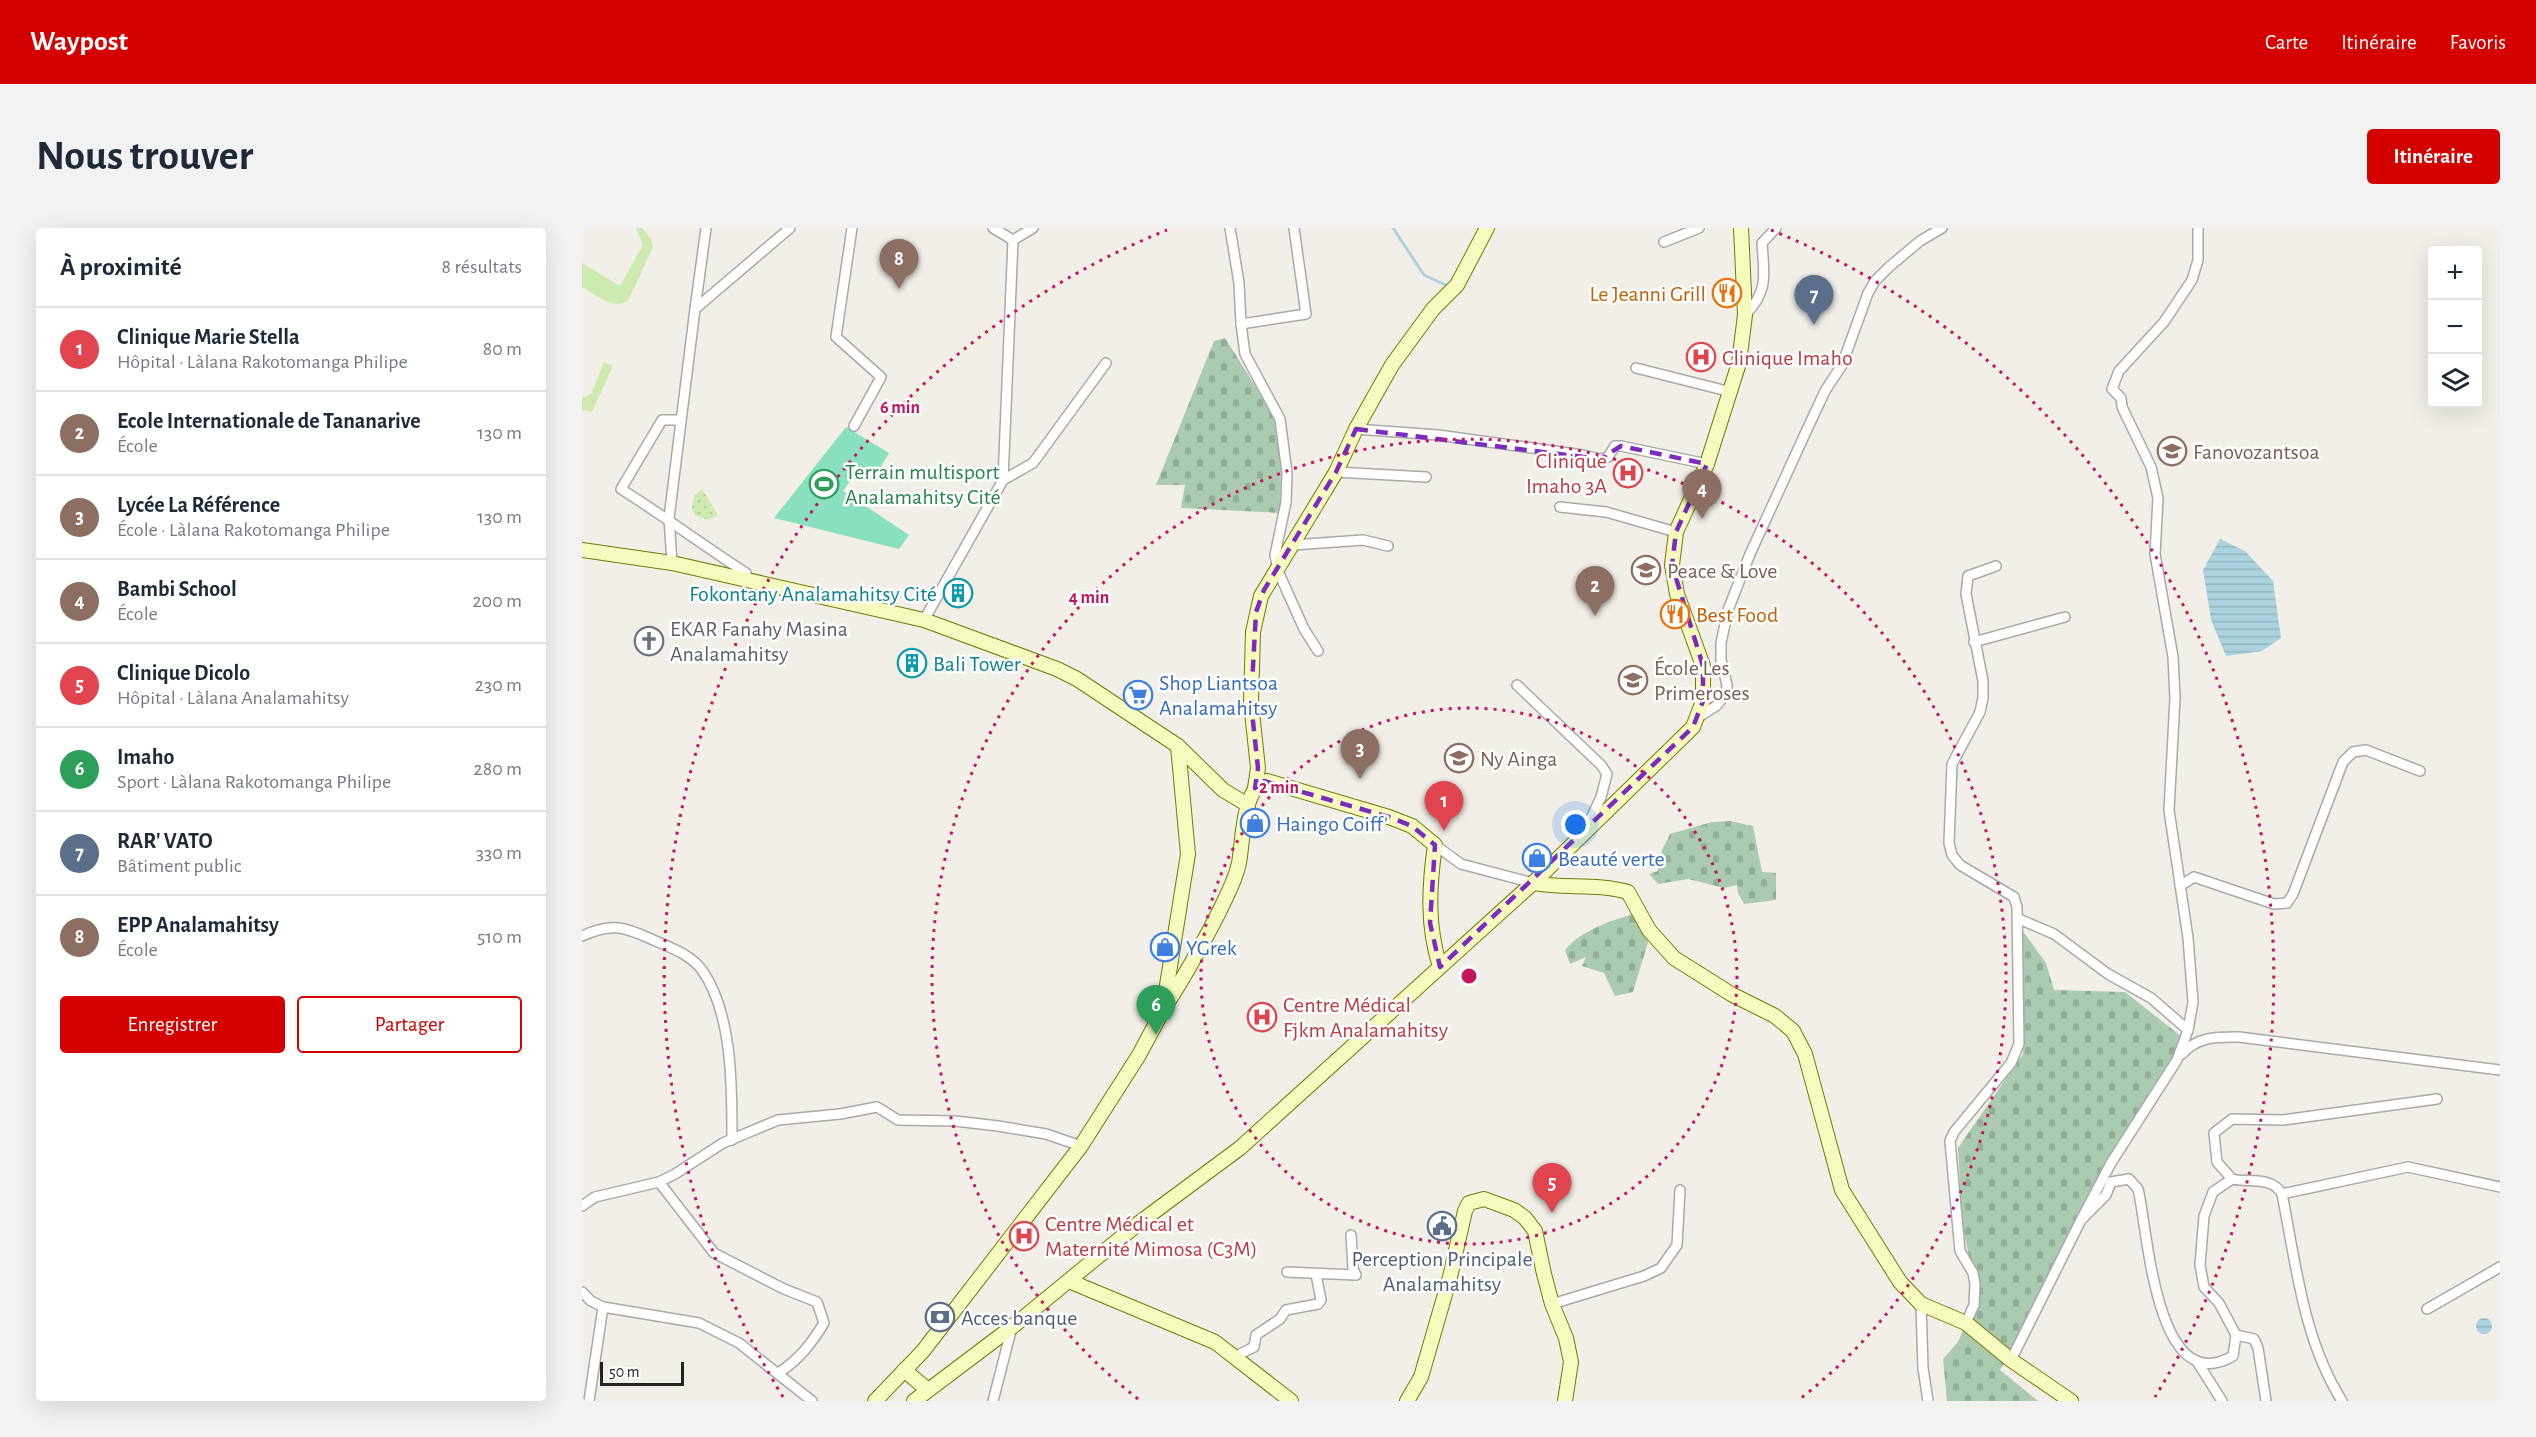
<!DOCTYPE html>
<html lang="fr">
<head>
<meta charset="utf-8">
<style>
	:root { --surface:#fff; --page:#f2f2f3; --text:#1f2937; --muted:#747a83; --line:#e0e1e3; --accent:#d40000 }
	body { margin:0; font-family:"Alegreya Sans",sans-serif; background:var(--page); color:var(--text) }
	.controls { position:absolute; right:18px; top:18px; display:grid; overflow:hidden; border-radius:6px; box-shadow:0 6px 24px #0002 }
	.controls button { width:54px; height:54px; display:grid; place-items:center; padding:0; border:0; border-bottom:2px solid var(--line); background:var(--surface); color:var(--text); font:30px sans-serif }
	.scale { position:absolute; left:18px; bottom:15px; width:84px; box-sizing:border-box; padding-left:6px; border:3px solid #222; border-top:0; font-size:16px; line-height:21px; white-space:nowrap; color:#222; -webkit-text-stroke:4px #fff; paint-order:stroke }
	.you { position:absolute; left:994px; top:597px; width:21px; height:21px; margin:-15px; border:4px solid #fff; border-radius:50%; background:#1a73e8; box-shadow:0 0 0 9px #1a73e833 }
	.badge { display:grid; place-items:center; width:39px; height:39px; border-radius:50%; background:var(--accent); color:#fff; font-size:20px; font-weight:700 }
	.pin { position:absolute; translate:-50% -50px; filter:drop-shadow(0 2px 3px #0008) }
	.pin::after { content:''; position:absolute; top:32px; width:21px; height:18px; background:inherit; clip-path:polygon(0 0,100% 0,50% 100%) }
	.list { margin:0; padding:0; list-style:none }
	h2 { display:flex; justify-content:space-between; align-items:center; height:78px; margin:0; padding:0 24px; font-size:26px }
	h2 small { font-size:20px; font-weight:400; color:var(--muted) }
	.list li { display:grid; grid-template-columns:39px 1fr auto; gap:18px; align-items:center; box-sizing:border-box; height:84px; padding:0 24px; border-top:2px solid var(--line) }
	.list b { display:block; font-size:22px; white-space:nowrap }
	.list p { margin:0; font-size:20px; white-space:nowrap; color:var(--muted) }
	.list em { font-size:20px; font-style:normal; color:var(--muted) }
	.actions { display:flex; gap:12px; padding:18px 24px }
	.actions a { flex:1; padding:14px 0; border:2px solid var(--accent); border-radius:6px; text-align:center; font-size:21px; color:var(--accent) }
	.actions .main { background:var(--accent); color:#fff }
	.icon { flex:none; width:33px; height:33px; fill:none; stroke:currentColor; stroke-width:2; stroke-linecap:round; stroke-linejoin:round }
	.map { position:relative; flex:none; width:1918px; height:1173px; overflow:hidden; border-radius:6px }
	header { display:flex; align-items:center; gap:36px; box-sizing:border-box; height:84px; padding:0 30px; background:var(--accent); color:#fff }
	header strong { font-size:28px }
	nav { display:flex; gap:33px; margin-inline-start:auto; font-size:21px }
	.intro { display:flex; align-items:center; justify-content:space-between; box-sizing:border-box; height:144px; padding:0 36px }
	h1 { margin:0; font-size:42px }
	.button { padding:15px 27px; border-radius:6px; background:var(--accent); color:#fff; font-size:21px; font-weight:700 }
	main { display:flex; gap:36px; padding:0 36px }
	aside { flex:1; background:var(--surface); border-radius:6px; box-shadow:0 6px 24px #0002 }
	.map>svg:first-child { display:block }
	.grass { fill:#cdebb0 }
	.cemetery { fill:url(#cemetery-stones) }
	.garden { fill:url(#garden-dots) }
	.pitch { fill:#88e0be }
	.water { fill:url(#water-rules) }
	.lines { fill:none; stroke-linecap:round; stroke-linejoin:round }
	.stream { stroke:#aad3df; stroke-width:3 }
	.street-casing { stroke:#a9a9a9; stroke-width:12 }
	.secondary-casing { stroke:#707d05; stroke-width:16 }
	.street { stroke:#fff; stroke-width:9 }
	.secondary { stroke:#f7fabf; stroke-width:14 }
	.marked { fill:none; stroke:#7b2cbf; stroke-width:4.5; stroke-dasharray:12 8; stroke-linejoin:round }
	.ring { fill:none; stroke:#c2185b; stroke-width:3; stroke-dasharray:3 6 }
	.labels { text-anchor:middle; stroke-width:5; stroke-linejoin:round; paint-order:stroke }
	.food-label { font-size:22px; fill:#c56008; stroke:#fff; text-anchor:end }
	.health-label { font-size:22px; fill:#be3a42; stroke:#fff; text-anchor:start }
	.education-label { font-size:22px; fill:#785e54; stroke:#fff; text-anchor:start }
	.leisure-label { font-size:22px; fill:#27864d; stroke:#fff; text-anchor:start }
	.culture-label { font-size:22px; fill:#0d838f; stroke:#fff; text-anchor:end }
	.worship-label { font-size:22px; fill:#5b616d; stroke:#fff; text-anchor:start }
	.shop-label { font-size:22px; fill:#366cbe; stroke:#fff; text-anchor:start }
	.service-label { font-size:22px; fill:#4e5e75; stroke:#fff }
	.centre { fill:#c2185b; stroke:#fff; stroke-width:3 }
	.ring-label { font-size:18px; text-anchor:middle; font-weight:bold; fill:#c2185b; stroke:#fff; stroke-width:5; stroke-linejoin:round; paint-order:stroke }
</style>
</head>
<body>
<header>
<strong>Waypost</strong>
<nav><a>Carte</a><a>Itinéraire</a><a>Favoris</a></nav>
</header>
<div class="intro"><h1>Nous trouver</h1><a class="button">Itinéraire</a></div>
<main>
<aside>
<h2>À proximité<small>8 résultats</small></h2>
<ul class="list">
<li><span class="badge" style="background:#e0444e">1</span><div><b>Clinique Marie Stella</b><p>Hôpital · Làlana Rakotomanga Philipe</p></div><em>80 m</em></li>
<li><span class="badge" style="background:#8d6e63">2</span><div><b>Ecole Internationale de Tananarive</b><p>École</p></div><em>130 m</em></li>
<li><span class="badge" style="background:#8d6e63">3</span><div><b>Lycée La Référence</b><p>École · Làlana Rakotomanga Philipe</p></div><em>130 m</em></li>
<li><span class="badge" style="background:#8d6e63">4</span><div><b>Bambi School</b><p>École</p></div><em>200 m</em></li>
<li><span class="badge" style="background:#e0444e">5</span><div><b>Clinique Dicolo</b><p>Hôpital · Làlana Analamahitsy</p></div><em>230 m</em></li>
<li><span class="badge" style="background:#2e9e5b">6</span><div><b>Imaho</b><p>Sport · Làlana Rakotomanga Philipe</p></div><em>280 m</em></li>
<li><span class="badge" style="background:#5c6f8a">7</span><div><b>RAR' VATO</b><p>Bâtiment public</p></div><em>330 m</em></li>
<li><span class="badge" style="background:#8d6e63">8</span><div><b>EPP Analamahitsy</b><p>École</p></div><em>510 m</em></li>
</ul>
<div class="actions"><a class="main">Enregistrer</a><a>Partager</a></div>
</aside>
<div class="map">
<svg width="1918" height="1173" viewBox="0 0 1918 1173">
	<defs>
		<pattern id="cemetery-stones" width="16" height="16" patternUnits="userSpaceOnUse" patternTransform="scale(1.5)"><rect width="16" height="16" fill="#aacbaf"/><path d="M2 7V4a2 2 0 0 1 4 0v3zM10 15v-3a2 2 0 0 1 4 0v3z" fill="#92ae96"/></pattern>
		<pattern id="garden-dots" width="8" height="8" patternUnits="userSpaceOnUse" patternTransform="scale(1.5)"><rect width="8" height="8" fill="#cdebb0"/><path d="M2 2h.1M6 6h.1" fill="none" stroke="#b0c997" stroke-width="1.8" stroke-linecap="round"/></pattern>
		<pattern id="water-rules" width="6" height="5" patternUnits="userSpaceOnUse" patternTransform="scale(1.5)"><rect width="6" height="5" fill="#aad3df"/><path d="M0 2.5h6" fill="none" stroke="#92b5bf"/></pattern>
	</defs>
	<rect width="100%" height="100%" fill="#f2efe9"/>
	<!-- grass -->
	<g class="grass">
		<path d="M54,0H60L69,11L71,19L46,73C29,82 14,67 0,59V35L38,58L61,17Z"/>
		<polygon points="22,134 31,138 10,184 0,182 0,170 9,166"/>
	</g>
	<!-- cemetery -->
	<g class="cemetery">
		<polygon points="643,110 693,189 699,236 698,285 599,280 603,257 574,257 632,113"/>
		<polygon points="1148,593 1171,598 1180,644 1194,645 1194,672 1162,676 1156,665 1155,657 1142,660 1106,651 1076,656 1067,646 1076,643 1080,622 1088,606 1130,594"/>
		<path d="M1051,686L1067,711L1051,764L1033,768L1022,745L1000,738L1004,729L988,736L983,722C1000,702 1026,694 1051,686Z"/>
		<polygon points="1440,702 1464,735 1472,762 1543,764 1600,809 1579,858 1517,954 1475,1043 1418,1142 1456,1173 1365,1173 1361,1131 1376,1114 1395,1069 1380,994 1376,920 1441,826"/>
	</g>
	<!-- garden -->
	<polygon class="garden" points="120,261 136,287 126,292 113,287 110,280 112,268"/>
	<!-- pitch -->
	<polygon class="pitch" points="264,199 307,225 293,248 278,238 261,263 327,307 317,321 192,290"/>
	<!-- water -->
	<g class="water">
		<polygon points="1638,311 1663,323 1691,353 1699,410 1680,423 1644,428 1629,392 1621,342"/>
		<circle cx="1902" cy="1098" r="8"/>
	</g>
	<g class="lines">
		<!-- stream -->
		<polyline class="stream" points="811,0 842,47 868,59"/>
		<!-- street casing -->
		<g class="street-casing">
			<g id="street">
				<polyline points="270,0 254,109 299,149 272,198"/>
				<polyline points="648,0 657,55 659,96 663,126 698,191 705,245 704,274 693,327 696,343 722,401 736,423"/>
				<polyline points="431,12 451,0"/>
				<polyline points="1082,14 1117,0"/>
				<polyline points="113,81 124,0"/>
				<path d="M1163,87C1187,63 1182,46 1180,15L1194,0"/>
				<polyline points="659,96 724,86 712,0"/>
				<polyline points="1054,140 1149,164"/>
				<path d="M99,192H80L39,261C82,288 122,318 164,345L162,352"/>
				<polyline points="774,201 856,207 1001,227 1018,231 1026,229 1033,218 1039,218 1125,236"/>
				<polyline points="754,244 844,249"/>
				<polyline points="421,252 451,235 524,135"/>
				<polyline points="978,279 1024,284 1094,304"/>
				<polyline points="711,317 781,312 806,318"/>
				<polyline points="90,335 87,290 113,81 208,0"/>
				<polyline points="342,392 421,252 431,12 411,0"/>
				<polyline points="1392,414 1483,389"/>
				<polyline points="935,457 1019,537 1025,546 1019,569 1005,599"/>
				<polyline points="1115,490 1134,478 1144,466 1145,457 1139,432 1139,415 1146,382 1168,326 1228,195 1243,163 1260,137 1286,65 1293,53 1307,39 1338,13 1360,0"/>
				<polyline points="853,617 879,636 951,655"/>
				<polyline points="1598,658 1612,649 1692,676 1705,675 1711,666 1761,534 1771,524 1784,522 1838,543"/>
				<polyline points="1437,691 1472,706 1526,746 1569,770 1606,802"/>
				<path d="M0,708C28,695 41,698 69,711C87,719 108,726 120,742C151,786 150,861 150,912"/>
				<path d="M1600,826C1616,808 1635,809 1657,809L1918,842"/>
				<polyline points="77,954 93,946 141,915 196,892 258,886 295,879 316,892 373,893 416,898 464,906 499,918"/>
				<polyline points="1700,966 1826,939 1918,959"/>
				<path d="M0,978L13,969L77,954L132,1025L202,1061L235,1074L242,1095C229,1116 217,1132 196,1145"/>
				<polyline points="1499,992 1529,935 1595,832 1606,802 1611,774 1606,710 1587,582 1593,470 1591,429 1573,326 1576,270 1569,239 1540,179 1539,170 1530,161 1537,143 1582,94 1610,52 1616,32 1616,0"/>
				<polyline points="705,1044 774,1047 771,1041 769,1007"/>
				<polyline points="0,1064 9,1073 21,1079"/>
				<polyline points="970,1076 1062,1048 1079,1040 1095,1017 1098,962"/>
				<polyline points="1339,1076 1341,1140 1346,1173"/>
				<polyline points="1845,1081 1918,1039"/>
				<polyline points="1384,1095 1392,1077 1393,1056 1391,1045 1378,1023 1368,913 1372,904 1429,835 1437,816 1435,679 1432,669 1378,637 1370,627 1367,615 1370,536 1398,484 1401,470 1401,453 1384,366 1386,348 1414,338"/>
				<polyline points="1654,1107 1672,1111 1676,1120 1684,1173"/>
				<polyline points="654,1128 672,1119 674,1107 698,1091 704,1082 736,1076 739,1072 734,1046"/>
				<path d="M1429,1132L1499,992L1524,967L1529,954L1547,951L1556,961C1566,1001 1573,1173 1651,1128L1654,1107L1637,1075L1622,1059L1618,1037L1622,988L1631,964L1650,951"/>
				<polyline points="1616,1135 1640,1173"/>
				<polyline points="7,1173 21,1079 117,1095 157,1115 230,1173"/>
				<polyline points="411,1173 430,1099"/>
				<path d="M1760,1173C1721,1111 1714,1036 1700,966C1690,948 1666,955 1650,951L1635,934L1632,905L1650,891L1701,892L1855,871"/>
			</g>
		</g>
		<!-- secondary casing -->
		<g class="secondary-casing">
			<g id="secondary">
				<polyline points="0,322 90,335 342,392 475,441 495,451 596,518 641,562 666,577"/>
				<polyline points="673,560 676,540 669,475 671,404 679,368 754,244 774,201 810,137 851,81 875,57 905,0"/>
				<path d="M951,655C982,661 1015,655 1046,664L1067,702L1092,730L1149,766L1193,788L1211,803L1223,826L1260,962L1318,1054L1339,1076L1384,1095L1429,1132L1489,1173"/>
				<path d="M584,777C603,748 620,717 636,686C644,669 653,654 657,635C661,615 660,558 685,553L807,589L830,598L853,617C847,659 845,698 858,739"/>
				<polyline points="487,1053 633,1114 709,1173"/>
				<polyline points="322,1142 346,1162"/>
				<polyline points="293,1173 341,1123 499,918 557,827 581,782 606,626 596,518"/>
				<polyline points="332,1173 430,1099 557,995 658,920 951,655 1111,499 1121,473 1121,438 1095,366 1090,337 1094,304 1125,236 1157,135 1163,87 1159,0"/>
				<polyline points="825,1173 839,1149 868,1049 883,983 887,975 902,971 932,982 943,990 953,1003 962,1046 970,1076 984,1110 989,1134 983,1173"/>
			</g>
		</g>
		<!-- street -->
		<use href="#street" class="street"/>
		<!-- secondary -->
		<use href="#secondary" class="secondary"/>
	</g>
	<!-- marked area -->
	<path class="marked" d="M774,201L1018,231L1039,218L1125,236L1094,304L1090,337L1121,438V473L1111,499L858,739L848,695L853,617L830,598L807,589L682,553L673,560L676,540L669,475L674,384L682,362L754,244Z"/>
	<!-- distance rings -->
	<g class="ring">
		<circle cx="887" cy="748" r="268"/>
		<path d="M556 1171A537 537 0 1 1 1218 1171"/>
		<path d="M201 1169A805 805 0 0 1 585 2M1189 2A805 805 0 0 1 1573 1169"/>
	</g>
	<!-- icons -->
	<defs>
		<g id="restaurant-ring" transform="scale(1.5)"><circle r="9.5" fill="#fff" stroke="#e8710a" stroke-width="1.5"/><path d="M-5-6h1v4h1v-4h1v4h1v-4h1v5L-1.5 .5V6h-2V.5L-5-1ZM5-6V6H3V1.5H1.5Q1.5-4 5-6Z" fill="#e8710a"/></g>
		<g id="hospital-ring" transform="scale(1.5)"><circle r="9.5" fill="#fff" stroke="#e0444e" stroke-width="1.5"/><path d="M-5-5h3v3.5h4V-5h3V5h-3V1.5h-4V5h-3Z" fill="#e0444e"/></g>
		<g id="school-ring" transform="scale(1.5)"><circle r="9.5" fill="#fff" stroke="#8d6e63" stroke-width="1.5"/><path d="M0-5L7-2L0 1L-7-2ZM-4 1L0 2.5L4 1V4Q0 6-4 4Z" fill="#8d6e63"/></g>
		<g id="stadium-ring" transform="scale(1.5)"><circle r="9.5" fill="#fff" stroke="#2e9e5b" stroke-width="1.5"/><path d="M0-5a6.5 5 0 1 0 0 10a6.5 5 0 1 0 0-10ZM-3.5-1.8h7v3.6h-7Z" fill="#2e9e5b"/></g>
		<g id="building-ring" transform="scale(1.5)"><circle r="9.5" fill="#fff" stroke="#0f9aa8" stroke-width="1.5"/><path d="M-4-6H4V6H1V3H-1V6H-4ZM-2.5-4.3h1.7v1.8h-1.7ZM.8-4.3h1.7v1.8H.8ZM-2.5-1h1.7V.8h-1.7ZM.8-1h1.7V.8H.8Z" fill="#0f9aa8"/></g>
		<g id="church-ring" transform="scale(1.5)"><circle r="9.5" fill="#fff" stroke="#6b7280" stroke-width="1.5"/><path d="M-1.2-6h2.4v3.5h3.3v2.4h-3.3V6h-2.4V-.1h-3.3v-2.4h3.3Z" fill="#6b7280"/></g>
		<g id="supermarket-ring" transform="scale(1.5)"><circle r="9.5" fill="#fff" stroke="#3f7fe0" stroke-width="1.5"/><path d="M-6-5.5h2.5l.6 2H6L4.5 2H-2.5L-4.4-4H-6ZM-1.5 3.2a1.3 1.3 0 1 0 .1 0ZM3 3.2a1.3 1.3 0 1 0 .1 0Z" fill="#3f7fe0"/></g>
		<g id="shop-ring" transform="scale(1.5)"><circle r="9.5" fill="#fff" stroke="#3f7fe0" stroke-width="1.5"/><path d="M-5-2.5h2.3a2.7 3.5 0 0 1 5.4 0H5L5.5 6h-11ZM-1.5-2.5h3a1.5 2.3 0 0 0-3 0Z" fill="#3f7fe0"/></g>
		<g id="civic-ring" transform="scale(1.5)"><circle r="9.5" fill="#fff" stroke="#5c6f8a" stroke-width="1.5"/><path d="M-.6-6.5H3V-4.5H.6V-3L4-1V1h2V6H-6V1h2V-1L-.6-3ZM-1.2 2.5V6h2.4V2.5Z" fill="#5c6f8a"/></g>
		<g id="bank-ring" transform="scale(1.5)"><circle r="9.5" fill="#fff" stroke="#5c6f8a" stroke-width="1.5"/><path d="M-6-4H6V4H-6ZM0-2.3a2.3 2.3 0 1 0 0 4.6a2.3 2.3 0 1 0 0-4.6Z" fill="#5c6f8a"/></g>
	</defs>
	<g fill-rule="evenodd">
		<use href="#restaurant-ring" x="1145" y="65"/>
		<use href="#hospital-ring" x="1119" y="129"/>
		<use href="#school-ring" x="1590" y="223"/>
		<use href="#hospital-ring" x="1046" y="245"/>
		<use href="#stadium-ring" x="242" y="256"/>
		<use href="#school-ring" x="1064" y="342"/>
		<use href="#building-ring" x="376" y="365"/>
		<use href="#restaurant-ring" x="1093" y="386"/>
		<use href="#church-ring" x="67" y="413"/>
		<use href="#building-ring" x="330" y="435"/>
		<use href="#school-ring" x="1051" y="452"/>
		<use href="#supermarket-ring" x="556" y="467"/>
		<use href="#school-ring" x="877" y="530"/>
		<use href="#shop-ring" x="673" y="595"/>
		<use href="#shop-ring" x="955" y="630"/>
		<use href="#shop-ring" x="583" y="719"/>
		<use href="#hospital-ring" x="680" y="789"/>
		<use href="#civic-ring" x="860" y="998"/>
		<use href="#hospital-ring" x="442" y="1008"/>
		<use href="#bank-ring" x="358" y="1089"/>
	</g>
	<g class="labels">
		<!-- food labels -->
		<g class="food-label">
			<text x="1124" y="73">Le Jeanni Grill</text>
			<text x="1114" y="394" text-anchor="start">Best Food</text>
		</g>
		<!-- health labels -->
		<g class="health-label">
			<text x="1140" y="137">Clinique Imaho</text>
			<text x="1025" y="240" text-anchor="end">Clinique<tspan x="1025" dy="25">Imaho 3A</tspan></text>
			<text x="701" y="784">Centre Médical<tspan x="701" dy="25">Fjkm Analamahitsy</tspan></text>
			<text x="463" y="1003">Centre Médical et<tspan x="463" dy="25">Maternité Mimosa (C3M)</tspan></text>
		</g>
		<!-- education labels -->
		<g class="education-label">
			<text x="1611" y="231">Fanovozantsoa</text>
			<text x="1085" y="350">Peace &amp; Love</text>
			<text x="1072" y="447">École Les<tspan x="1072" dy="25">Primeroses</tspan></text>
			<text x="898" y="538">Ny Ainga</text>
		</g>
		<!-- leisure labels -->
		<g class="leisure-label">
			<text x="263" y="251">Terrain multisport<tspan x="263" dy="25">Analamahitsy Cité</tspan></text>
		</g>
		<!-- culture labels -->
		<g class="culture-label">
			<text x="355" y="373">Fokontany Analamahitsy Cité</text>
			<text x="351" y="443" text-anchor="start">Bali Tower</text>
		</g>
		<!-- worship labels -->
		<g class="worship-label">
			<text x="88" y="408">EKAR Fanahy Masina<tspan x="88" dy="25">Analamahitsy</tspan></text>
		</g>
		<!-- shop labels -->
		<g class="shop-label">
			<text x="577" y="462">Shop Liantsoa<tspan x="577" dy="25">Analamahitsy</tspan></text>
			<text x="694" y="603">Haingo Coiff'</text>
			<text x="976" y="638">Beauté verte</text>
			<text x="604" y="727">YGrek</text>
		</g>
		<!-- service labels -->
		<g class="service-label">
			<text x="860" y="1038">Perception Principale<tspan x="860" dy="25">Analamahitsy</tspan></text>
			<text x="379" y="1097" text-anchor="start">Acces banque</text>
		</g>
	</g>
	<circle cx="887" cy="748" r="9" class="centre"/>
	<g class="ring-label">
		<text x="318" y="185">6 min</text>
		<text x="507" y="375">4 min</text>
		<text x="697" y="565">2 min</text>
	</g>
</svg>
<div class="controls">
<button>+</button>
<button>−</button>
<button><svg class="icon" aria-label="layers" viewBox="0 0 24 24"><path d="M12 4l9 5-9 5-9-5zM3 14l9 5 9-5"/></svg></button>
</div>
<div class="scale">50 m</div>
<div class="you"></div>
<div class="pin badge" style="left:862px;top:603px;background:#e0444e">1</div>
<div class="pin badge" style="left:1013px;top:388px;background:#8d6e63">2</div>
<div class="pin badge" style="left:778px;top:551px;background:#8d6e63">3</div>
<div class="pin badge" style="left:1120px;top:291px;background:#8d6e63">4</div>
<div class="pin badge" style="left:970px;top:985px;background:#e0444e">5</div>
<div class="pin badge" style="left:574px;top:807px;background:#2e9e5b">6</div>
<div class="pin badge" style="left:1232px;top:97px;background:#5c6f8a">7</div>
<div class="pin badge" style="left:317px;top:61px;background:#8d6e63">8</div>
</div>
</main>
</body>
</html>
